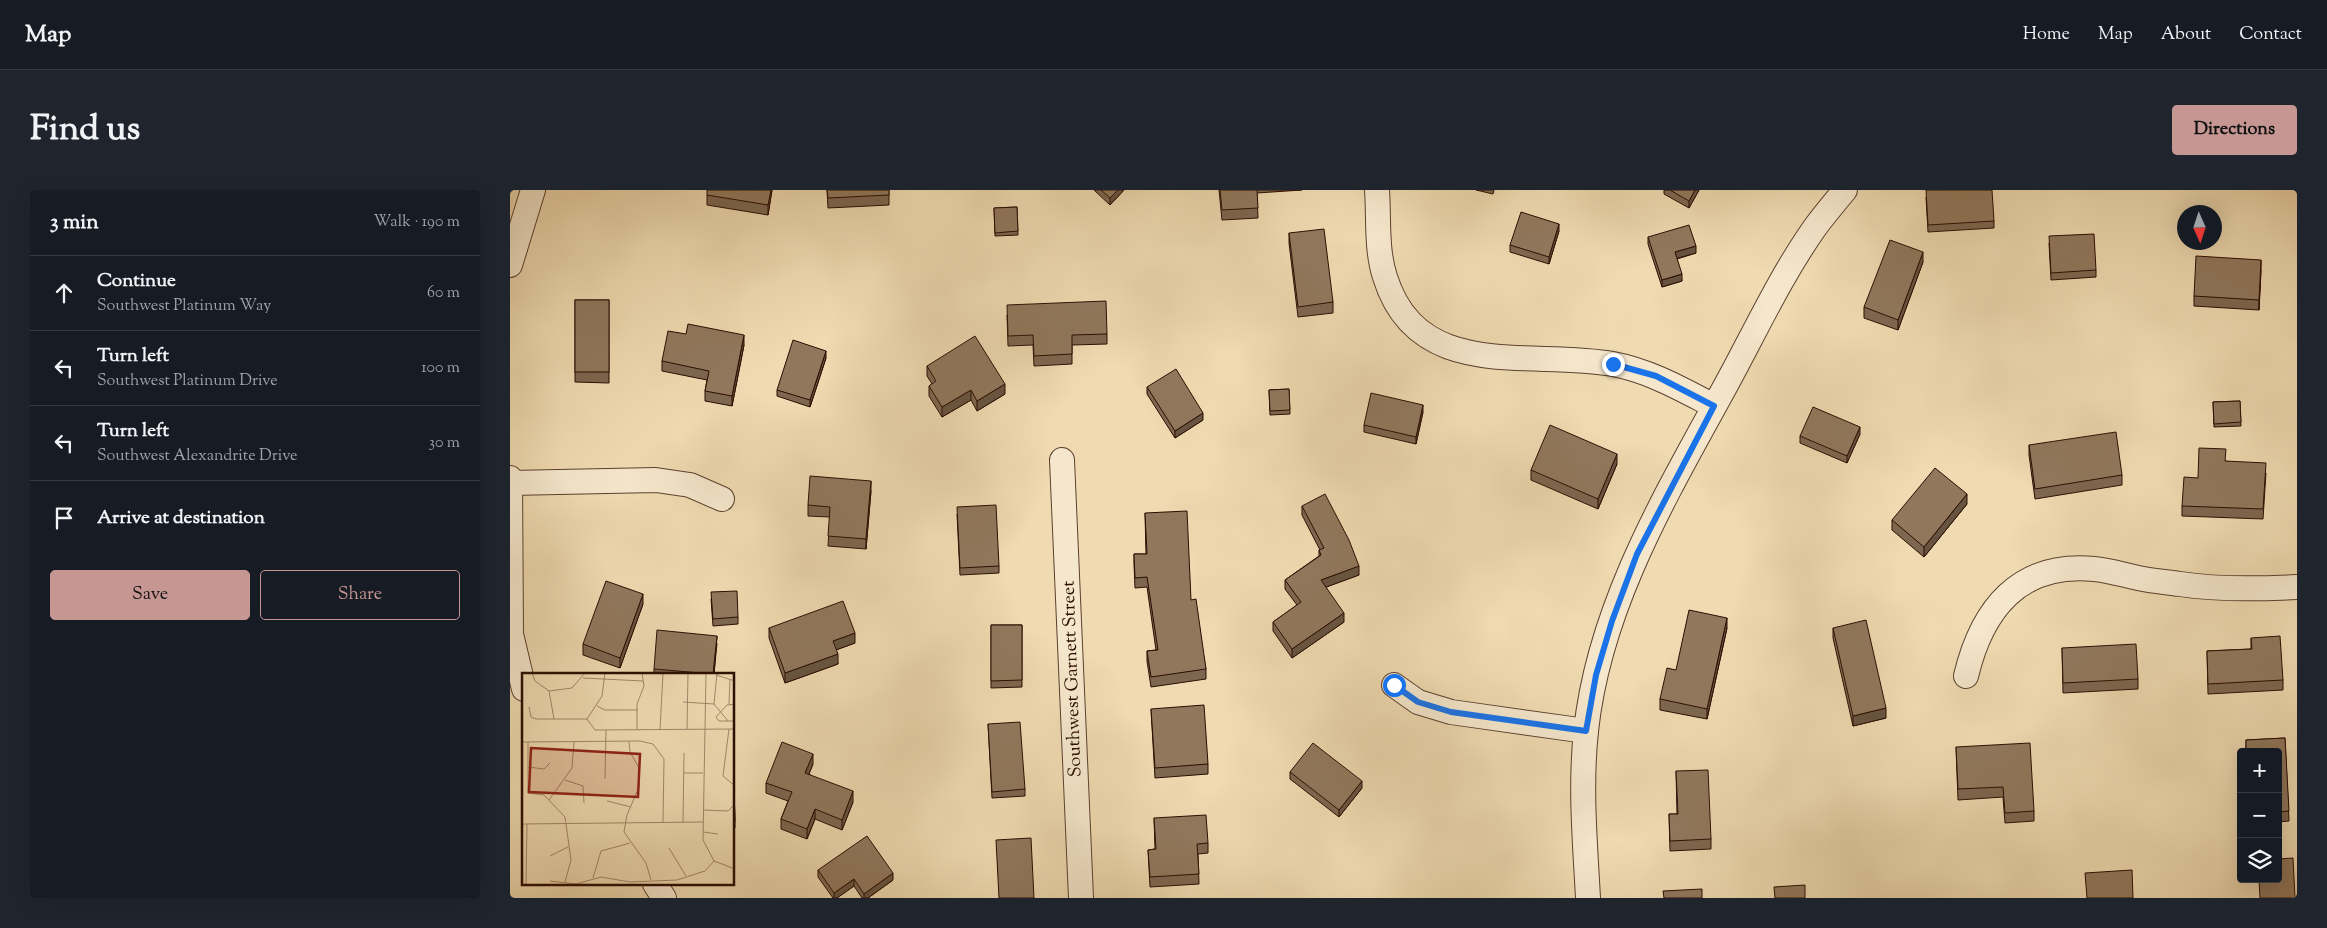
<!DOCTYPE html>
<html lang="en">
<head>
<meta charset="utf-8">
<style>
	:root { --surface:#171b24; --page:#20242c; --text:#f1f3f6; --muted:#9ea1a6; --line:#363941; --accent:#c59692 }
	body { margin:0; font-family:"Sorts Mill Goudy",serif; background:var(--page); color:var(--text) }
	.controls { position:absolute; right:15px; bottom:15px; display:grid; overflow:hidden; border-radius:5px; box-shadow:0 5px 20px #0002 }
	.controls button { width:45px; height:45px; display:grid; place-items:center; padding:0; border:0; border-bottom:1px solid var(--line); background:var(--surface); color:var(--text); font:25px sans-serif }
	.compass { position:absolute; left:1667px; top:15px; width:45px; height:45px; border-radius:50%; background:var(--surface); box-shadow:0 5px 20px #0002; rotate:177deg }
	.stop { position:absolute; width:15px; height:15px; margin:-11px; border:4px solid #1a73e8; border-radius:50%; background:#fff }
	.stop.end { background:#1a73e8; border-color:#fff; box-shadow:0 1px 5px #0008 }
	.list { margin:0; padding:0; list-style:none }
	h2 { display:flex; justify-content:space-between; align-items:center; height:65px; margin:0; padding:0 20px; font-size:21px }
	h2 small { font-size:16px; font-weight:400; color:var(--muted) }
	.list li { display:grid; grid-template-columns:32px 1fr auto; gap:15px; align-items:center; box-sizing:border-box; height:75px; padding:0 20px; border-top:1px solid var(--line) }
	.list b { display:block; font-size:19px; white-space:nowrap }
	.list p { margin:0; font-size:16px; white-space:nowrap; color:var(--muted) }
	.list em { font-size:16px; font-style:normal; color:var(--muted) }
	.actions { display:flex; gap:10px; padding:15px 20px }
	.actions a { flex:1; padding:11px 0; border:1px solid var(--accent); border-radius:5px; text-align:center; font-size:18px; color:var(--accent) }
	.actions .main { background:var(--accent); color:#111 }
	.icon { flex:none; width:28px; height:28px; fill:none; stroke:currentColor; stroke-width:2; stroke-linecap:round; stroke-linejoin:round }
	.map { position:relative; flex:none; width:1787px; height:708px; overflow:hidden; border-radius:5px }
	header { display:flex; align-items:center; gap:30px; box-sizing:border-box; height:70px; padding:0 25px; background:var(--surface); border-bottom:1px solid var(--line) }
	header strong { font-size:24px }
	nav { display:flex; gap:28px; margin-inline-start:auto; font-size:18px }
	.intro { display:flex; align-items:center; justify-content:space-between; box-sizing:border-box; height:120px; padding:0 30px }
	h1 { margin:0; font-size:35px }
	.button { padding:12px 22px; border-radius:5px; background:var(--accent); color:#111; font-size:18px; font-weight:700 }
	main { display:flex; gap:30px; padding:0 30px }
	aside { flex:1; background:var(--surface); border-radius:5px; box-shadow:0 5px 20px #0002 }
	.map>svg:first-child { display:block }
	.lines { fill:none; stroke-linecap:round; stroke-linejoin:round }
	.street-casing { stroke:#5c402e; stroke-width:26 }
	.street { stroke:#f5e7cc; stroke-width:24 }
	.wall { fill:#7d6750; stroke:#2b0d02 }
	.shaded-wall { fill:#665441; stroke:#2b0d02 }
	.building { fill:#91785d; stroke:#2b0d02 }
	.route { stroke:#1a73e8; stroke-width:6 }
	.labels { text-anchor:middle; stroke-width:4.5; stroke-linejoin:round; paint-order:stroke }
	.street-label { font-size:18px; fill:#2b0d02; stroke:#f5e7cc }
	.inset-road { fill:none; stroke:#a1886b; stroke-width:1 }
	.view { fill:#8f2418; fill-opacity:0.15; stroke:#8f2418; stroke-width:2.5 }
	.inset-edge { fill:none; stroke:#2b0d02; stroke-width:2.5 }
</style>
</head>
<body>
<header>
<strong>Map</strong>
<nav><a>Home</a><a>Map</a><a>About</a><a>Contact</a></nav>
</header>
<div class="intro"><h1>Find us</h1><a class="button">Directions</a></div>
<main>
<aside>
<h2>3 min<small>Walk · 190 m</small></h2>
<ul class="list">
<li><svg class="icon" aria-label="ahead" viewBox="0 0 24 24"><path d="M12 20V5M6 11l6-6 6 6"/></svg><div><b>Continue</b><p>Southwest Platinum Way</p></div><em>60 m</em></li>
<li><svg class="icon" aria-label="left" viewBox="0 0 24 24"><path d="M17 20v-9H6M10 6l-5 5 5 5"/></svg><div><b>Turn left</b><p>Southwest Platinum Drive</p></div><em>100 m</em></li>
<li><svg class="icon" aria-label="left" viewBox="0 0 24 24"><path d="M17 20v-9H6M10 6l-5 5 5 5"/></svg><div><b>Turn left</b><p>Southwest Alexandrite Drive</p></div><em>30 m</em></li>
<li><svg class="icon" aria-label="arrive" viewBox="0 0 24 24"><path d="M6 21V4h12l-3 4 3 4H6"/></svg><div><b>Arrive at destination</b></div></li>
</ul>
<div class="actions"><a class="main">Save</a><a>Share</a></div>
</aside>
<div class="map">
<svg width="1787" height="708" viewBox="0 0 1787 708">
	<rect width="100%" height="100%" fill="#efdab1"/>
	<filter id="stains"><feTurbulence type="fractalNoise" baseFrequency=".004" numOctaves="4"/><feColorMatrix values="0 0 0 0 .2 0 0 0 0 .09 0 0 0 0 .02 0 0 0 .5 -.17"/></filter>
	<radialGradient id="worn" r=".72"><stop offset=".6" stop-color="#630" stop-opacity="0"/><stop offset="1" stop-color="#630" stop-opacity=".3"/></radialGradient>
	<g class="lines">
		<!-- street casing -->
		<g class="street-casing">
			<g id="street">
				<path d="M867,0C869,28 866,60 875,87C908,193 1019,159 1103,174C1140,181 1171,199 1204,216"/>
				<polyline points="0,75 23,0"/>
				<polyline points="552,270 571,708"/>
				<polyline points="0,288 1,444 14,499"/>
				<polyline points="0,293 146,290 180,295 212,309"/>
				<path d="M1456,486C1472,419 1509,372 1584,379C1598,380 1614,385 1628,388C1642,391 1656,392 1670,394C1708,400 1748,399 1787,397"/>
				<polyline points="884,495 908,512 941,522 1076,541"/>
				<polyline points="145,694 154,708"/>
				<path d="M1078,708C1075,652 1070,597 1076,541C1089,416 1157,303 1216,195C1245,142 1271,85 1306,36C1315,24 1325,12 1335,0"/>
			</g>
		</g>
		<!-- street -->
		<use href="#street" class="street"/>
	</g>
	<!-- wall -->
	<g class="wall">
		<polygon points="262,0 258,25 197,15 197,5"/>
		<polygon points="317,0 379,0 379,15 318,18"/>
		<polygon points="584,0 614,0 600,15"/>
		<polygon points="709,0 792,0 747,3 748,28 712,30"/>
		<polygon points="966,0 984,0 983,4"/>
		<polygon points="1154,0 1189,0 1179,18 1154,4"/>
		<polygon points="1416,7 1484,31 1484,38 1418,42"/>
		<polygon points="507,17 508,45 485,46 484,18"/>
		<polygon points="1049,41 1039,74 1000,62 1000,55"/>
		<polygon points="779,43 823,112 823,123 788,127 779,53"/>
		<polygon points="1138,47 1186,63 1167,69 1172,91 1152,97 1138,54"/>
		<polygon points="1539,53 1586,80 1586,87 1541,90"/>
		<polygon points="1413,72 1388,140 1354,128 1354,117"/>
		<polygon points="1751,80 1749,120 1684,116 1684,106"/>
		<polygon points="65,110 99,110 99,193 65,192"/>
		<polygon points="497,125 597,144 597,154 562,155 562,174 524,176 523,155 498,156"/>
		<polygon points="176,144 234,155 222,216 195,211 195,201 197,190 152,181 152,171"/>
		<polygon points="316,168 300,217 267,206 267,200"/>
		<polygon points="417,176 495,204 467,221 461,210 432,227 419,206 419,196 422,194 417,186"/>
		<polygon points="637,197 693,230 665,248 637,204"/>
		<polygon points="779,199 780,224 760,225 759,200"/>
		<polygon points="1730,211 1731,236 1704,237 1703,212"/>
		<polygon points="913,222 906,254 854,242 854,235"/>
		<polygon points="1350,244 1337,273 1290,253 1290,246"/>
		<polygon points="1519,255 1612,285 1612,295 1525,309 1519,265"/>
		<polygon points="1716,271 1756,283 1753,329 1672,326 1672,316 1688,288"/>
		<polygon points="1107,274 1088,319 1021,290 1021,280"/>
		<polygon points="361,301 356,359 318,356 320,327 298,326 298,315"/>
		<polygon points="1457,314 1414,367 1382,340 1382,330"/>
		<polygon points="792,316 849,385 816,397 834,432 782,468 763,441 763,432 787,415 775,399 775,390 809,366 809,360 810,360 792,325"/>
		<polygon points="635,323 681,410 696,479 696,489 641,497 637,471 637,461 646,460 637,397 625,398 624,374 624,364 636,364"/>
		<polygon points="447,324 489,376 489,383 450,385"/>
		<polygon points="201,409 228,427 228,434 203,436"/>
		<polygon points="133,414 110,478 73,465 73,454"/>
		<polygon points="481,435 512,435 512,497 481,498"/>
		<polygon points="259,438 345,453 326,460 328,474 275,493 259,448"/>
		<polygon points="1217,438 1197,529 1150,520 1150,509 1166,480"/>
		<polygon points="1323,438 1376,528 1343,536 1323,448"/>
		<polygon points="1741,448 1773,490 1773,500 1698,504 1697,461 1741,459"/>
		<polygon points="207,453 204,484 144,484 144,479"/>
		<polygon points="1552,458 1628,489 1628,499 1553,503"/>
		<polygon points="641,519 698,574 698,584 645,588"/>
		<polygon points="478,534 515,599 515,606 482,608"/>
		<polygon points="1775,548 1779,631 1768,632 1768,562 1736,562 1736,550"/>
		<polygon points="1446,557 1524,621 1524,631 1495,633 1493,607 1448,610"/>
		<polygon points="303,574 299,584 343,612 332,640 305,629 297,649 271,639 271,629 278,611 256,603 256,593"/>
		<polygon points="1166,581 1201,649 1201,659 1160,661 1159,624 1167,624"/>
		<polygon points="780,582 852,598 829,627 780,589"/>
		<polygon points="224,599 225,631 225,638 224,638"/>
		<polygon points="644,628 698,653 698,663 688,664 689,694 640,697 638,660 645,659"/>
		<polygon points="308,680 383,690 358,708 352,708 344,696 327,708 323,708 308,687"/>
	</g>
	<!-- shaded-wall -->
	<g class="shaded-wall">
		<polygon points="261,0 262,0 258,25 258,15"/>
		<polygon points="608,0 614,0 600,15 600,8"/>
		<polygon points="1185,0 1189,0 1179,18 1179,11"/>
		<polygon points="1049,34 1049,41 1039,74 1039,67"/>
		<polygon points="1186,56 1186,63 1165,69 1165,62"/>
		<polygon points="1413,62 1413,72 1388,140 1388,130"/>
		<polygon points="1751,70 1751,80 1749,120 1749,110"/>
		<polygon points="1172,84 1172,91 1152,97 1152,90"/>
		<polygon points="234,145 234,155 222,216 222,206"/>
		<polygon points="316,161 316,168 300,217 300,210"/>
		<polygon points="495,194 495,204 467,221 467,211"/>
		<polygon points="461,200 461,210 432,227 432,217"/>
		<polygon points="913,215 913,222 906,254 906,247"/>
		<polygon points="693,223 693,230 665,248 665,241"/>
		<polygon points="1350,237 1350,244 1337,273 1337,266"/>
		<polygon points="1107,264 1107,274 1088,319 1088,309"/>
		<polygon points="361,291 361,301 356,359 356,349"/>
		<polygon points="1457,304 1457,314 1414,367 1414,357"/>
		<polygon points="849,376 849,385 811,399 811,390"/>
		<polygon points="133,404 133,414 110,478 110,468"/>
		<polygon points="834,423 834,432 782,468 782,459"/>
		<polygon points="1217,428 1217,438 1197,529 1197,519"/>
		<polygon points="345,443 345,453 323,461 323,451"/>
		<polygon points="207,446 204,484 203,484"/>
		<polygon points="328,464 328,474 275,493 275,483"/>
		<polygon points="1376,518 1376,528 1343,536 1343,526"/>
		<polygon points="303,564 303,574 295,593 295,583"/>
		<polygon points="852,591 852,598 829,627 829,620"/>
		<polygon points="343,601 343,612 332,640 332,630"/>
		<polygon points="305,619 305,629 297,649 297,639"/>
		<polygon points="383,683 383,690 358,708 354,708 354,704"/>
		<polygon points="344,689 344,696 327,708 324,708 324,703"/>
	</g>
	<!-- building -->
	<g class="building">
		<polygon points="197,0 261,0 258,15 197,5"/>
		<polygon points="317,0 379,0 379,5 318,8"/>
		<polygon points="591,0 608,0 600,8"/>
		<polygon points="710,0 747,0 748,18 712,20"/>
		<polygon points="1160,0 1185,0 1179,11"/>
		<polygon points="1416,0 1482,0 1484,31 1418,35"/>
		<polygon points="507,17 508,41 485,43 484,18"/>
		<polygon points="1011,22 1049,34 1039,67 1000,55"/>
		<polygon points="1179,35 1186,56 1165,62 1172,84 1152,90 1138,47"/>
		<polygon points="814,39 823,112 788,117 779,43"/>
		<polygon points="1584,44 1586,80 1541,83 1539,46"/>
		<polygon points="1380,50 1413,62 1388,130 1354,117"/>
		<polygon points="1686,66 1751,70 1749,110 1684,106"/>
		<rect x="65" y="110" width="34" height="72"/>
		<polygon points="596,111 597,144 562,145 562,164 524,166 523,145 498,146 497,115"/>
		<polygon points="178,134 234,145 222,206 195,201 199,181 152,171 158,141 176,144"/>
		<polygon points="465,146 495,194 467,211 461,200 432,217 419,196 426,191 417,176"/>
		<polygon points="283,150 316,161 300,210 267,200"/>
		<polygon points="666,179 693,223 665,241 637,197"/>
		<polygon points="779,199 780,220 760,221 759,200"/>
		<polygon points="861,203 913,215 906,247 854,235"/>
		<polygon points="1730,211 1731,232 1704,234 1703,212"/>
		<polygon points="1303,217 1350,237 1337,266 1290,246"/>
		<polygon points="1040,235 1107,264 1088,309 1021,280"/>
		<polygon points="1606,242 1612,285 1525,299 1519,255"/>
		<polygon points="1689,258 1716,259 1715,271 1756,273 1753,319 1672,316 1674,287 1688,288"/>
		<polygon points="1425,278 1457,304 1414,357 1382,330"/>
		<polygon points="300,286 361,291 356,349 318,346 320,317 298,315"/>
		<polygon points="815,304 839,350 849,376 811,390 834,423 782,459 763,432 791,412 775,390 811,365 809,360 814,358 792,316"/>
		<polygon points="486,315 489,376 450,378 447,317"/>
		<polygon points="677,321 681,410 686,409 696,479 641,487 637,461 648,460 637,387 625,388 624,364 637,364 635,323"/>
		<polygon points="96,391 133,404 110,468 73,454"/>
		<polygon points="227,401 228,427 203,429 201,402"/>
		<polygon points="333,411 345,443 323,451 328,464 275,483 259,438"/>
		<polygon points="1179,420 1217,428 1197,519 1150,509 1157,478 1166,480"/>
		<polygon points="1356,430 1376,518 1343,526 1323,438"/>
		<polygon points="481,435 512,435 512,490 481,491"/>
		<polygon points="147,440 207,446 203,484 144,479"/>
		<polygon points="1770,446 1773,490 1698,494 1697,461 1742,459 1741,448"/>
		<polygon points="1626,454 1628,489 1553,493 1552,458"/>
		<polygon points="694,515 698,574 645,578 641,519"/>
		<polygon points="510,532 515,599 482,602 478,534"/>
		<polygon points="1775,548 1779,621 1768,622 1768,562 1736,562 1736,550"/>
		<polygon points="272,552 303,564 295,583 343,601 332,630 305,619 297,639 271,629 282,602 256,593"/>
		<polygon points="803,553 852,591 829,620 780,582"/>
		<polygon points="1520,553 1524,621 1495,623 1493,597 1448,599 1446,557"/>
		<polygon points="1198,580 1201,649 1160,651 1159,624 1168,624 1166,581"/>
		<polygon points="224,599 225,631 224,631"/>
		<polygon points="696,625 698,653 687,654 689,684 640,687 638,660 646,659 644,628"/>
		<polygon points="357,646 383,683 354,704 344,689 324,703 308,680"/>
		<polygon points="521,648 524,708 489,708 486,650"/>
		<polygon points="1783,668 1785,708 1750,708 1749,689 1768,689 1768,669"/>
		<polygon points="1622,680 1623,708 1577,708 1575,683"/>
		<polygon points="1295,695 1295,708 1265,708 1264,697"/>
		<polygon points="1192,699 1192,708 1154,708 1153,701"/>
	</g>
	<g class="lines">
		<!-- route -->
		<polyline class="route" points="884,495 908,512 941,522 1076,541 1086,485 1102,431 1127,364 1204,216 1146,186 1103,174"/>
	</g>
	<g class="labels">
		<!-- street labels -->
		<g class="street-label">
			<text transform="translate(561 489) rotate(-92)" y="6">Southwest Garnett Street</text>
		</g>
	</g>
	<!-- overview -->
	<g transform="translate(12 483)">
		<rect width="212" height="212" fill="#efdab1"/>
		<path class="inset-road" d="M10,0L13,8L27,18L32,46M184,0L181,167L192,188L213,196M195,0L192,31L206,48M194,2L213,8M61,5L121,8M27,18L50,15L63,0M161,29L192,31M207,31L208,6M213,31L205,32L194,44L197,48H213M75,33L83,37H116M7,34L9,44L14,46H65L80,23L83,0M65,46L73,57L213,56M165,56L166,0M207,56L201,103L213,113M115,57V31L122,13L120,0M138,57L141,0M0,69L118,68L131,71L142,86L141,150M6,69V120L22,122L43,144L49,187L43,209M107,69L108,79L117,95V114L105,142L102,159L124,190L129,207M6,94L22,96L28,90M162,100H181M83,106L84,57M43,107L61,113L62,130M27,127L50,95L52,69M85,128L109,134M181,137L206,138L213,131M161,150L162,80M0,151L181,149M181,159L196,161M147,175L164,203M28,183L46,174M71,205L79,178L108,170M28,208L54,211L79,204L108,209L155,207L183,198L192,188M4,212L5,151"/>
		<path class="view" d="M9,75L118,81L116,124L7,119Z"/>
		<rect width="212" height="212" class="inset-edge"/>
	</g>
	<rect width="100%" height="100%" filter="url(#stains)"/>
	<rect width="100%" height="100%" fill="url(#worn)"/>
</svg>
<div class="controls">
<button>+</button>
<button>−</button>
<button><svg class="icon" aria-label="layers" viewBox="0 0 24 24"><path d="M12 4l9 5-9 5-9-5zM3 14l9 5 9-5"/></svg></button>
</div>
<svg class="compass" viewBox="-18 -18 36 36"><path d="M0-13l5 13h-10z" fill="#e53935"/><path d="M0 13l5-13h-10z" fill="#9ea1a6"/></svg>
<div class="stop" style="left:884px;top:495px"></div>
<div class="stop end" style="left:1103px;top:174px"></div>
</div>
</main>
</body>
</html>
